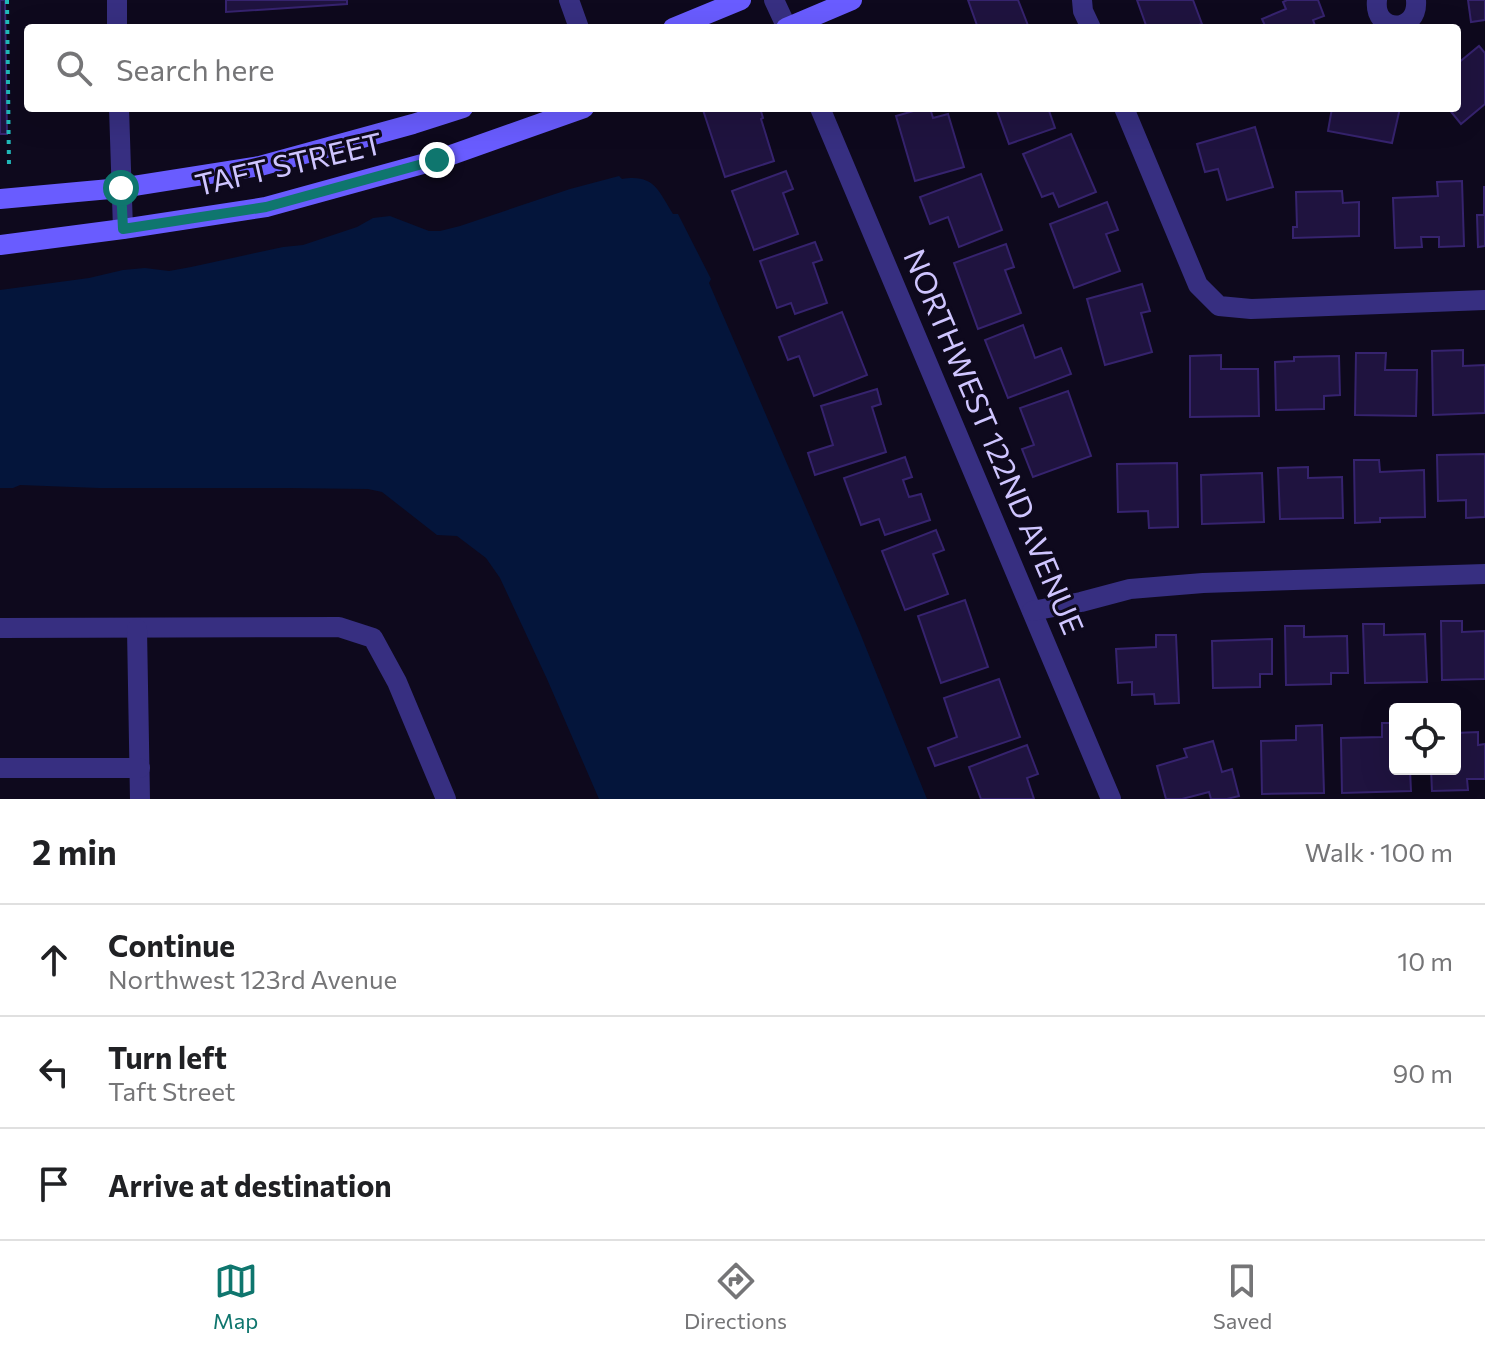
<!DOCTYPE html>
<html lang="en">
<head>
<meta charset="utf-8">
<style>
	:root { --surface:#fff; --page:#f6f6f6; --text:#202124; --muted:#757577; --line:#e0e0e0; --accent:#0f766e }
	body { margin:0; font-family:Commissioner,sans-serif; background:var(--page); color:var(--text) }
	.controls { position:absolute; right:24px; bottom:24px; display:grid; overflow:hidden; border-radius:8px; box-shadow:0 8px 32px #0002 }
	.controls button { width:72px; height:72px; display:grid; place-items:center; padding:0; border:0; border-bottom:2px solid var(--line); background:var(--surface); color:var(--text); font:40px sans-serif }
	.stop { position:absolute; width:24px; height:24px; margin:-18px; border:6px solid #0f766e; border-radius:50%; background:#fff }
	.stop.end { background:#0f766e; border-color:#fff; box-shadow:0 2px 8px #0008 }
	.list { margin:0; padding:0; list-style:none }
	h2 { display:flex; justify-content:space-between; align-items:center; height:104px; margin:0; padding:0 32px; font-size:34px }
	h2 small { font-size:26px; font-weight:400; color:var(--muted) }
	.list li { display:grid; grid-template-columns:52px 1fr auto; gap:24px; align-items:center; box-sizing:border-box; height:112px; padding:0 32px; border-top:2px solid var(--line) }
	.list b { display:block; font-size:30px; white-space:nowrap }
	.list p { margin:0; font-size:26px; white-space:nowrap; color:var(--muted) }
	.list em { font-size:26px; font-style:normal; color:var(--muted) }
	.icon { flex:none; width:44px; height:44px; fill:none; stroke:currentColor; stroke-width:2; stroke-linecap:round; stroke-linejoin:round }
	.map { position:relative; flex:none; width:1485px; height:799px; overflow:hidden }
	.search { position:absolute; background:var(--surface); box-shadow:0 8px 32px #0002; left:24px; right:24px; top:24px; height:88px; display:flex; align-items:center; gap:20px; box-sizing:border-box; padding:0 28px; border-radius:8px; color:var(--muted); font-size:30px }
	.sheet { height:440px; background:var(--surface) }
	nav { display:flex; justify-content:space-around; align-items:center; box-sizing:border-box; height:112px; border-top:2px solid var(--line); background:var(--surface); font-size:22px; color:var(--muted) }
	nav a { display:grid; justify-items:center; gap:4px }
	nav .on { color:var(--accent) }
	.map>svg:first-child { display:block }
	.water { fill:#04153b }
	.building { fill:#1f133f; stroke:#36236e; stroke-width:2 }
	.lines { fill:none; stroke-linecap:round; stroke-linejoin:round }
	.path { stroke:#20b8b8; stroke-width:4; stroke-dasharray:4 6; stroke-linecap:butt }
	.street { stroke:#372f81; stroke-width:20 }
	.secondary { stroke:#695cff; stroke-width:20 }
	.route { stroke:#0f766e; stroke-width:10 }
	.labels { text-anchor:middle; stroke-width:6; stroke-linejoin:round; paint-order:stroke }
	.street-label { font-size:30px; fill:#cfc5ff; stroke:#0e091d }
</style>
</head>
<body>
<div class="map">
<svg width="1485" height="799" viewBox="0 0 1485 799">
	<rect width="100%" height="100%" fill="#0e091d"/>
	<!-- water -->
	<path class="water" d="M619,176L622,179C654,174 658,190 673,214H678L711,279L709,283L858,628L927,799H599L547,679L500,578L486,558L457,536L437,535L382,492L368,489L289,488H99L20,485L13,488H0V290L89,278L123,270L145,268L169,271L191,267L283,247L303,245L357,227L373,218L390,216L429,231H440L460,226L570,189Z"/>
	<!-- building -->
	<g class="building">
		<polygon points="0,0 5,0 7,134 0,134"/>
		<polygon points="226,0 347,0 347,4 226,12"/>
		<polygon points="968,0 1018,0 1029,28 978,28"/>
		<polygon points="1137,0 1193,0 1202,24 1189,28 1147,28"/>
		<polygon points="1287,0 1318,0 1324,16 1313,20 1316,28 1266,28 1262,19 1286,9 1283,2"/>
		<polygon points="1468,0 1485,0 1485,20 1471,22"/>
		<polygon points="1479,46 1485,53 1485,104 1461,124 1448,108 1457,108 1457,64"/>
		<polygon points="709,108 760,108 763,118 761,119 774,161 725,177 703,110"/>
		<polygon points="924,108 930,108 933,118 948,114 964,167 915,181 896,116"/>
		<polygon points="996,108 1048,108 1055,128 1009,144"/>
		<polygon points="1332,108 1400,108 1392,143 1328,131"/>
		<polygon points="1255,127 1273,187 1227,200 1218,169 1205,172 1197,144"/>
		<polygon points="1071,134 1096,192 1059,207 1053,193 1042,197 1023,154"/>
		<polygon points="786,171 793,189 783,193 798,234 754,250 732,191"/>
		<polygon points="981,174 1002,230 959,247 948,217 930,224 920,197"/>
		<polygon points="1462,181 1464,246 1439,247 1439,237 1421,237 1422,247 1395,248 1393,198 1438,196 1437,182"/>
		<polygon points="1484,187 1485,187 1485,246 1478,247 1477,215 1484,215"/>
		<polygon points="1342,191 1343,203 1359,202 1359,236 1293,238 1293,227 1297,227 1296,192"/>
		<polygon points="1107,202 1118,230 1106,234 1120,271 1074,288 1050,224"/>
		<polygon points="815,242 822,260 813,263 827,303 795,314 791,303 777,308 760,261"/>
		<polygon points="1006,244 1014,267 1005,270 1021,313 978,329 954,263"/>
		<polygon points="1142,284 1150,311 1141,313 1152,352 1105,365 1087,299"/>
		<polygon points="842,312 867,375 814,396 799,356 788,360 779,337"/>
		<polygon points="1023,325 1035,358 1061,348 1071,374 1008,398 985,340"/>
		<polygon points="1463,350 1463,366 1485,365 1485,413 1433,415 1432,351"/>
		<polygon points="1356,353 1386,353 1385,370 1417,370 1416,416 1355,415"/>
		<polygon points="1221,355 1221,369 1258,369 1259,416 1190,417 1190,356"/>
		<polygon points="1339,356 1340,395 1324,396 1324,409 1276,410 1275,362 1294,361 1294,357"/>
		<polygon points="877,389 881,404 872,407 886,452 815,475 808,453 833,445 821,406"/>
		<polygon points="1068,391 1091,456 1033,477 1022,449 1034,445 1020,408"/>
		<polygon points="1485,454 1485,517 1466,518 1466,500 1438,501 1437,455"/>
		<polygon points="905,457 912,477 903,480 909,497 921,494 930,520 885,535 879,519 861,525 844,478"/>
		<polygon points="1354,460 1379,460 1380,472 1424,470 1425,517 1380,518 1380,522 1355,523"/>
		<polygon points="1177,463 1178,527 1149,528 1148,511 1118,512 1117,464"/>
		<polygon points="1308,467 1308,478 1342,477 1343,518 1280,519 1278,468"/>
		<polygon points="1262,473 1264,522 1202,524 1201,475"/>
		<polygon points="936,530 944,550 933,554 948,594 905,610 882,551"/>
		<polygon points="965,600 988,667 941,683 918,616"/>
		<polygon points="1441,621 1462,621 1462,632 1485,631 1485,679 1442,680"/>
		<polygon points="1363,624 1384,624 1384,635 1425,634 1427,682 1365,683"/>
		<polygon points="1285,626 1304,626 1304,637 1347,636 1348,673 1331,673 1331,684 1286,685"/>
		<polygon points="1156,635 1176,635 1179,703 1155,704 1154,694 1132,695 1132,682 1118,683 1116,649 1156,647"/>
		<polygon points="1272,639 1272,674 1260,674 1260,687 1213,688 1212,641"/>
		<polygon points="999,679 1020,737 935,766 928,748 957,737 944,698"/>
		<polygon points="1382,723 1395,723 1395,769 1410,769 1411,791 1342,793 1341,738 1382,737"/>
		<polygon points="1322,725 1324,793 1262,794 1261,741 1296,740 1296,726"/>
		<polygon points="1478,732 1478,745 1485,744 1485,779 1467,779 1468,790 1432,791 1431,769 1455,769 1455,733"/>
		<polygon points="1213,741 1222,772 1232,769 1239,796 1227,799 1211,799 1209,792 1182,799 1166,799 1157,766 1187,757 1184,749"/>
		<polygon points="1027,745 1038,774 1027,778 1034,799 981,799 969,767"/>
	</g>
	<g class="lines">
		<!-- path -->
		<polyline class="path" points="7,0 9,168"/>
		<!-- street -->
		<g class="street">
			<polyline points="117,0 117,28"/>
			<polyline points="569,0 579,28"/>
			<polyline points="774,0 787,28"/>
			<polyline points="1082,0 1083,11 1091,28"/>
			<path d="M1377,0C1373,34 1419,34 1416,0"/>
			<polyline points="119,108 123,229"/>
			<polyline points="820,108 1111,799"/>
			<polyline points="1124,108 1198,285 1219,306 1251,309 1485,300"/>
			<polyline points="1032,611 1081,602 1130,589 1203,583 1485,574"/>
			<polyline points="0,628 339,627 373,638 397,682 446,799"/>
			<polyline points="137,629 140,799"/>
			<polyline points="0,768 140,768"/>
		</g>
		<!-- secondary -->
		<g class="secondary">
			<polyline points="673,28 741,0"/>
			<polyline points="786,28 852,0"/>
			<polyline points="0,199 121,188 260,166 413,124 463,108"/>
			<polyline points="0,245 123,229 266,207 437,160 584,108"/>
		</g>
	</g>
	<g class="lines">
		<!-- route -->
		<polyline class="route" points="121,188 123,229 266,207 437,160"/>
	</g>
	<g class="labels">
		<!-- street labels -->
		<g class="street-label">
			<text transform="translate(289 165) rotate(-13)" y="10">TAFT STREET</text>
			<text transform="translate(993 442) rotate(67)" y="10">NORTHWEST 122ND AVENUE</text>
		</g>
	</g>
</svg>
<div class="controls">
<button><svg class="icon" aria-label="locate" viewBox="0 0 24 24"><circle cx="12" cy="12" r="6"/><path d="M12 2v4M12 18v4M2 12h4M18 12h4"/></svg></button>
</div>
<div class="stop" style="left:121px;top:188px"></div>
<div class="stop end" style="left:437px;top:160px"></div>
<div class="search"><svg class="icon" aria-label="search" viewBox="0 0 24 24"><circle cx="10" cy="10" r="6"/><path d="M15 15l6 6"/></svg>Search here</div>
</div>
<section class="sheet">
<h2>2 min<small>Walk · 100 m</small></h2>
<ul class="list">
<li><svg class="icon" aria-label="ahead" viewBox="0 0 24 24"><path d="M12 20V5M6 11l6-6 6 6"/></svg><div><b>Continue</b><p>Northwest 123rd Avenue</p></div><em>10 m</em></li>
<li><svg class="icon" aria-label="left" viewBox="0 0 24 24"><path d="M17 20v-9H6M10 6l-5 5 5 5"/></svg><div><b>Turn left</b><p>Taft Street</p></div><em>90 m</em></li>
<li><svg class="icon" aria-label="arrive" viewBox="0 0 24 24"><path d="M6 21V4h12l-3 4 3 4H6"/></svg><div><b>Arrive at destination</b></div></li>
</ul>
</section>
<nav>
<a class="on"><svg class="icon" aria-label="map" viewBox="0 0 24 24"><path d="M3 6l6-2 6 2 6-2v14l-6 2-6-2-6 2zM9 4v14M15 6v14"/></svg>Map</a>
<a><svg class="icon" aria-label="directions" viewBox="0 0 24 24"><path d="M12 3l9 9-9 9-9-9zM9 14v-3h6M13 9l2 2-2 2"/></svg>Directions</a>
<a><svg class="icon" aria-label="saved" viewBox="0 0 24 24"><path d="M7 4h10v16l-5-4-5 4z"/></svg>Saved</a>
</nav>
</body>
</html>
